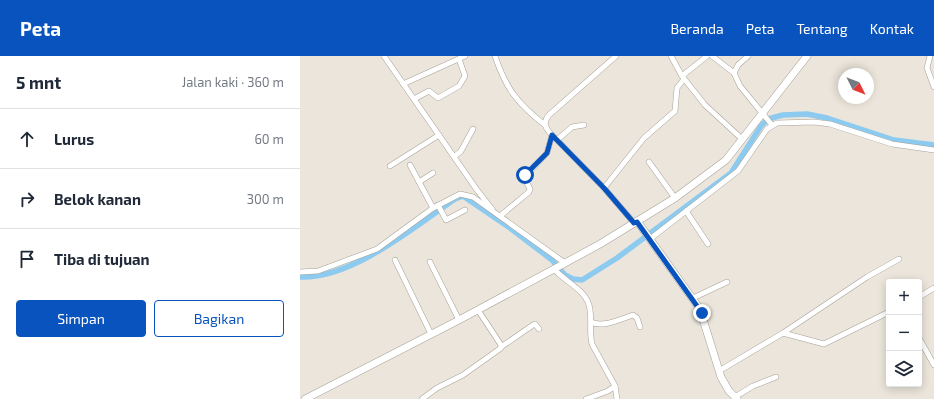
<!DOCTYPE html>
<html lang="id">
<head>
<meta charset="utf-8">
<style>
	:root { --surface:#fff; --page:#f2f2f3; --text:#1f2937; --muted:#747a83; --line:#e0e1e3; --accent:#0853bd }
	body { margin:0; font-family:"Exo 2",sans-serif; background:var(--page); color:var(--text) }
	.controls { position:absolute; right:12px; bottom:12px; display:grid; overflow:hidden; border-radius:4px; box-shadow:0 2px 10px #0003 }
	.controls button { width:36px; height:36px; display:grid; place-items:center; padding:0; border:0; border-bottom:1px solid var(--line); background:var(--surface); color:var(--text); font:20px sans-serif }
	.compass { position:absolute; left:538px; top:12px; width:36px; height:36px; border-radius:50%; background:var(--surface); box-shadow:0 2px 10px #0003; rotate:132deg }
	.stop { position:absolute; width:12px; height:12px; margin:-9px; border:3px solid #0853bd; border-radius:50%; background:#fff }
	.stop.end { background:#0853bd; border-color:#fff; box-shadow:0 1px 4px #0008 }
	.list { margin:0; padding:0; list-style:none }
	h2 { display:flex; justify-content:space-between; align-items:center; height:52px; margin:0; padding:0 16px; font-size:17px }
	h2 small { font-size:13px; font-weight:400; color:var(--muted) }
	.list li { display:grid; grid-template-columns:26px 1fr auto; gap:12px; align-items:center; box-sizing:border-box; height:60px; padding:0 16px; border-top:1px solid var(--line) }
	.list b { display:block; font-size:15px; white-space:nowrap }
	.list em { font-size:13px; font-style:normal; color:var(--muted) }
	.actions { display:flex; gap:8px; padding:12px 16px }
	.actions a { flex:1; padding:9px 0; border:1px solid var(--accent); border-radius:4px; text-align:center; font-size:14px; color:var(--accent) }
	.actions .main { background:var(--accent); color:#fff }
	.icon { flex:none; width:22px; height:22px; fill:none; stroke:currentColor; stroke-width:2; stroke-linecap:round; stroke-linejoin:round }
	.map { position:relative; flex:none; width:634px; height:343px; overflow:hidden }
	header { display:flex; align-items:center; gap:24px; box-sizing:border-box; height:56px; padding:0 20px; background:var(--accent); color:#fff }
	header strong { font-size:19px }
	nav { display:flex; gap:22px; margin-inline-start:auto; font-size:14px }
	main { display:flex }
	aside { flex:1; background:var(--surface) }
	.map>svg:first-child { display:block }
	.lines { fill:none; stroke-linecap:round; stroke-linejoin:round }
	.canal { stroke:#8ccaf0; stroke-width:5.5 }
	.street-casing { stroke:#a7a298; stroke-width:6 }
	.secondary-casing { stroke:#a7a298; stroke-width:8 }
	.street { stroke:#fff; stroke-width:5 }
	.secondary { stroke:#fff; stroke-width:7 }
	.route { stroke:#0853bd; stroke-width:5 }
</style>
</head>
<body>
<header>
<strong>Peta</strong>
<nav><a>Beranda</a><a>Peta</a><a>Tentang</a><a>Kontak</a></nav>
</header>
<main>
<aside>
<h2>5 mnt<small>Jalan kaki · 360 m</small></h2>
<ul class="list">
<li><svg class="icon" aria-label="ahead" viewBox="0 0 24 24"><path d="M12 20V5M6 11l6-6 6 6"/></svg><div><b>Lurus</b></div><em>60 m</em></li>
<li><svg class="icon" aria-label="right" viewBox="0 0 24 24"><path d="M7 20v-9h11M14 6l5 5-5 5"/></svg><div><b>Belok kanan</b></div><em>300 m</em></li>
<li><svg class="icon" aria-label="arrive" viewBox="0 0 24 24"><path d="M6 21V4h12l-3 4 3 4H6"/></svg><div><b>Tiba di tujuan</b></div></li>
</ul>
<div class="actions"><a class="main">Simpan</a><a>Bagikan</a></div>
</aside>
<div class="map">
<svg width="634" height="343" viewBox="0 0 634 343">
	<rect width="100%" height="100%" fill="#ebe5db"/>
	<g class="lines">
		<!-- canal -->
		<path class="canal" d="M0,221C52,223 114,171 155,143L163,140L210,172L252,204L265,219L273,223L282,224L317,202L431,117L461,70L468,63L483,59L507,58L527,62L594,84L634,89"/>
		<!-- street casing -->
		<g class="street-casing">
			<g id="street">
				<polyline points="84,0 177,134 192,153"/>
				<path d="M195,0C206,33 218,48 245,69"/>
				<path d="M316,0L249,59C242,67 246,73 252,79L304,132L334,167"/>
				<polyline points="371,0 382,20 405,49 442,83"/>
				<polyline points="412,0 434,17 440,30 472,69"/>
				<polyline points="630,0 627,12 634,31"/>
				<polyline points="434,17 438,9 448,0"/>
				<polyline points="382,20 407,0"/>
				<polyline points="103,28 165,0"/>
				<polyline points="114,43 129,35 138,42 159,30 165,20 159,3"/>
				<polyline points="257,84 272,71 284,69"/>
				<polyline points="155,100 161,95 173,73"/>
				<polyline points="349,106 375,142"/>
				<polyline points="110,109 133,152"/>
				<polyline points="90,110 139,79"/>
				<polyline points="119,126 133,117"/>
				<polyline points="304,132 344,82 375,55 377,32 384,23"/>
				<polyline points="138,149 146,164 165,154"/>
				<polyline points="386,155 408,188"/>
				<polyline points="200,160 229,136 230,133 224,121 247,97 252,79"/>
				<polyline points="350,183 438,115 467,73 477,67 514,66 530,68 592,88 634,94"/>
				<polyline points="95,204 131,278"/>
				<polyline points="130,206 159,264"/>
				<path d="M254,213C266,227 288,234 290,254C292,266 289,276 292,288L315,330L308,335L286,343"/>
				<polyline points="0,216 18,215 77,193 133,152 160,138 173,141 265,207"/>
				<polyline points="619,241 634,232"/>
				<polyline points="393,242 427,226"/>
				<path d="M291,266C303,272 321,263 333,259L337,262L340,271"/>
				<polyline points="483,277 567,221 599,203"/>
				<polyline points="619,282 634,309"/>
				<polyline points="201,291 233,269 235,268 239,273"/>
				<polyline points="419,315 483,277 524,288 589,256"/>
				<polyline points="315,330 317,343"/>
				<polyline points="435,341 453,330 476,321"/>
				<polyline points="122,343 137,332 163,319 201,292 201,289 178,254"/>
			</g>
		</g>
		<!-- secondary casing -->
		<g class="secondary-casing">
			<g id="secondary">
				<polyline points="337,165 397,249 401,257 421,321 429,335 437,343"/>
				<polyline points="5,343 159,264 254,213 300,188 375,142 426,104 507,0"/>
			</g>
		</g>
		<!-- street -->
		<use href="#street" class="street"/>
		<!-- secondary -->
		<use href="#secondary" class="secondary"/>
	</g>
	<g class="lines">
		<!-- route -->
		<polyline class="route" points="225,119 247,97 252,79 304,132 334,167 337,166 402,257"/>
	</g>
</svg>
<div class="controls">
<button>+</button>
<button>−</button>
<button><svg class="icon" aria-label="layers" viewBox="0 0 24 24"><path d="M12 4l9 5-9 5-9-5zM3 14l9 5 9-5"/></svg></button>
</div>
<svg class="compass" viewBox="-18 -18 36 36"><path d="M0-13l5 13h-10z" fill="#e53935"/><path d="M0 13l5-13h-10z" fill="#747a83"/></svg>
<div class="stop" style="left:225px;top:119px"></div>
<div class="stop end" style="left:402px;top:257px"></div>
</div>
</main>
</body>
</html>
